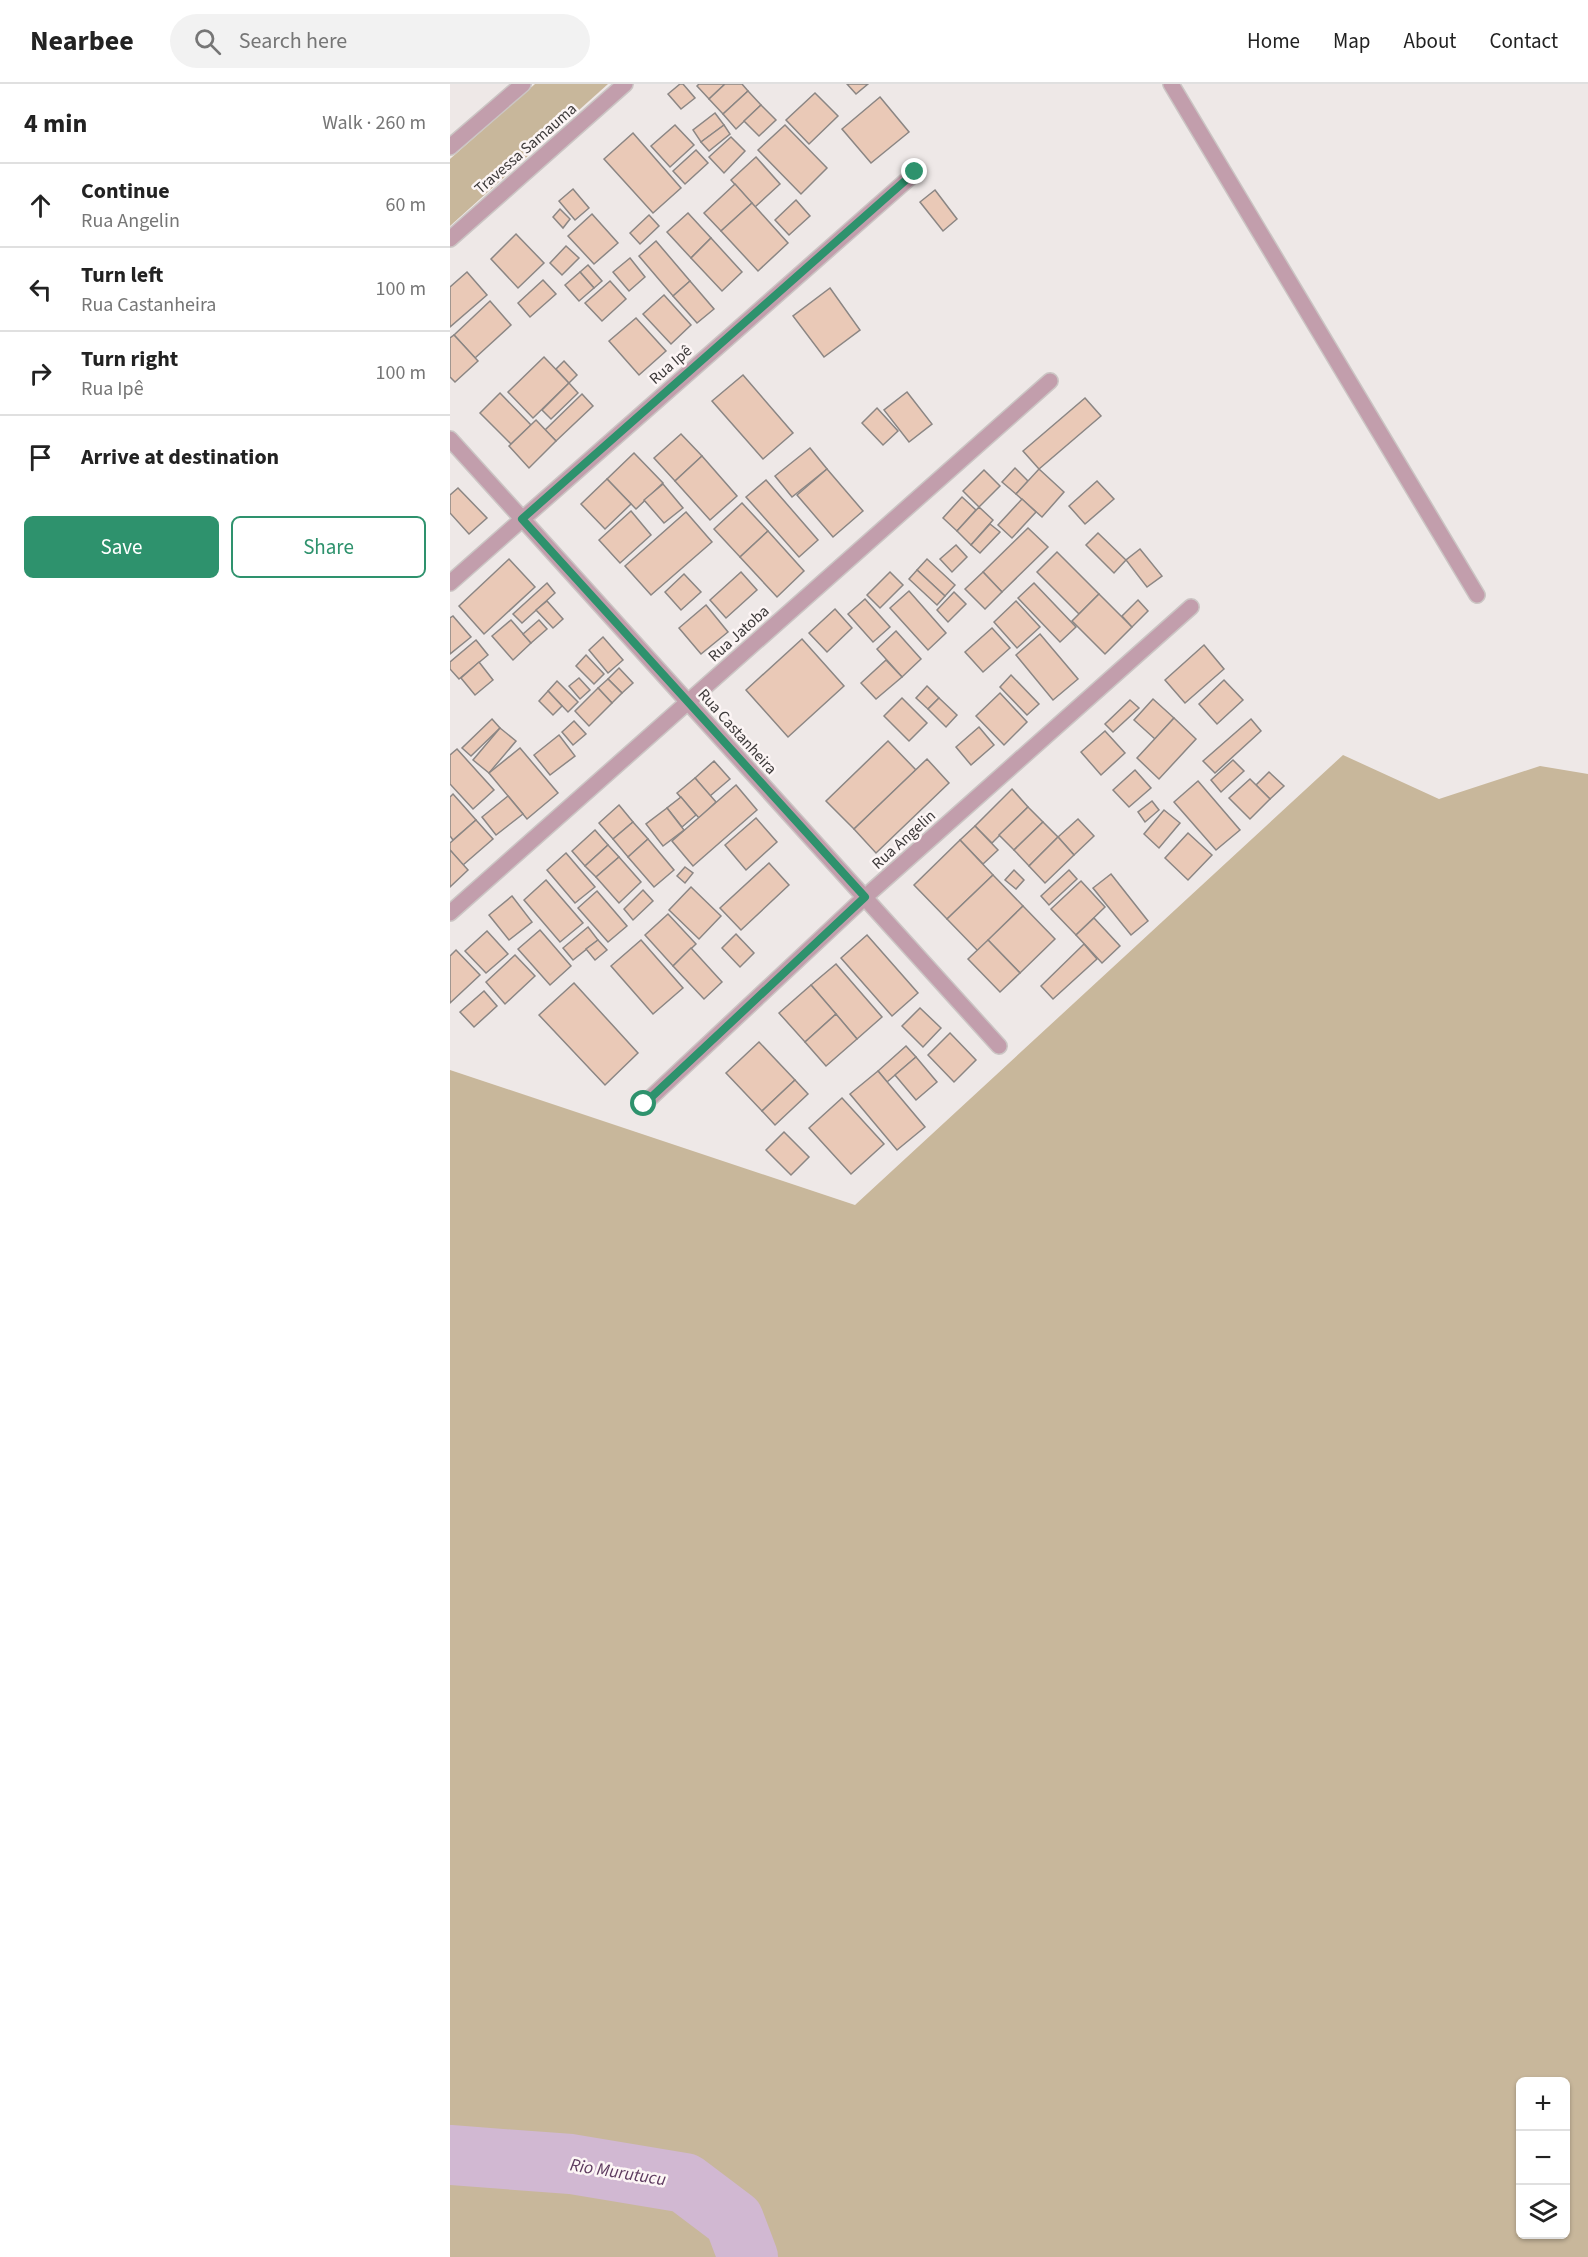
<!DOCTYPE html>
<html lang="en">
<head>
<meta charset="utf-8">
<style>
	:root { --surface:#fff; --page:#f2f2f2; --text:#222; --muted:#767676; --line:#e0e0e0; --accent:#2e926d }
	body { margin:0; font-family:"Source Sans 3",sans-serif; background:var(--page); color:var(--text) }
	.controls { position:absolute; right:18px; bottom:18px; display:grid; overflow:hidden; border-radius:9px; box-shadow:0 2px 4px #0004 }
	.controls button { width:54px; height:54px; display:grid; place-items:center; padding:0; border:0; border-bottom:2px solid var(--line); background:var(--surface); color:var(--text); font:30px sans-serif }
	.stop { position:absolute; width:18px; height:18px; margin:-14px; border:4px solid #2e926d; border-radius:50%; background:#fff }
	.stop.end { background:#2e926d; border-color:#fff; box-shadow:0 2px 6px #0008 }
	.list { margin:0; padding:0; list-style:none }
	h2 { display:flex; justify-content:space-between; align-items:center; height:78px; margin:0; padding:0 24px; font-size:26px }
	h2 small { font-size:20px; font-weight:400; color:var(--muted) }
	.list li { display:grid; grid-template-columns:39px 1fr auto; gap:18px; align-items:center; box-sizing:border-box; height:84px; padding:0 24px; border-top:2px solid var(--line) }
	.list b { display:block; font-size:22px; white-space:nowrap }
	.list p { margin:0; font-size:20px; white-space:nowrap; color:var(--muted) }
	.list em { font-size:20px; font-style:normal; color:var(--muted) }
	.actions { display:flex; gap:12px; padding:18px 24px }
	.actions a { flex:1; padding:14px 0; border:2px solid var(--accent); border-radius:9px; text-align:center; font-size:21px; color:var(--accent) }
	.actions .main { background:var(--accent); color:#fff }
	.icon { flex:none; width:33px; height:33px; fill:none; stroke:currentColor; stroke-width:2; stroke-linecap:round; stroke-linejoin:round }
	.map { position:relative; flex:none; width:1138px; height:2173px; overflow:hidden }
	header { display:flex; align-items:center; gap:36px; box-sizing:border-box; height:84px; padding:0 30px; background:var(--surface); border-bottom:2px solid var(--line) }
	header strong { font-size:28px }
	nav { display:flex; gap:33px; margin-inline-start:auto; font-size:21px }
	.search { width:420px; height:54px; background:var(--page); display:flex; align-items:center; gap:15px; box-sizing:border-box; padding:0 21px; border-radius:33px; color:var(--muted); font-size:22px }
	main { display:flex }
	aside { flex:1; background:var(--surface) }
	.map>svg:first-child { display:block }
	.green { fill:#c8b79b; fill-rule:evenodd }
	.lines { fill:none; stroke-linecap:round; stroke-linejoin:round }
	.river { stroke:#d1b8d2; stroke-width:60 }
	.building { fill:#eac9b7; stroke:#8b8684; stroke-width:1.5 }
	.minor-casing { stroke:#cbc5c4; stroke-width:18 }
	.minor { stroke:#c29eac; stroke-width:15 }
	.route { stroke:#2e926d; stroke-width:8 }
	.labels { text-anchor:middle; stroke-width:5; stroke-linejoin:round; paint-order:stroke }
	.street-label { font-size:16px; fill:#3d3a3a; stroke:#fcf5f5 }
	.water-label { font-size:18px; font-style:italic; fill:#5d3a5e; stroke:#fcf5f5 }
</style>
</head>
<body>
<header>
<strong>Nearbee</strong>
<div class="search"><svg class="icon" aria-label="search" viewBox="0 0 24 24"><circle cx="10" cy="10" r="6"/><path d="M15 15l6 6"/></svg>Search here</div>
<nav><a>Home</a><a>Map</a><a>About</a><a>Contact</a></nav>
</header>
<main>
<aside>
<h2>4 min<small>Walk · 260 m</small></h2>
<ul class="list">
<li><svg class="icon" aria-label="ahead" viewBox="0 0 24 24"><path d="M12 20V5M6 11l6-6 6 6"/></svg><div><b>Continue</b><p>Rua Angelin</p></div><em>60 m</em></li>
<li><svg class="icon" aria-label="left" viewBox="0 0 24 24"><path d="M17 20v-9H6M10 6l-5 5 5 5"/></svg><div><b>Turn left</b><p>Rua Castanheira</p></div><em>100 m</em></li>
<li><svg class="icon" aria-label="right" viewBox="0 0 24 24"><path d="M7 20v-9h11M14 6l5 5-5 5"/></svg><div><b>Turn right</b><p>Rua Ipê</p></div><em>100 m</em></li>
<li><svg class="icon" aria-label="arrive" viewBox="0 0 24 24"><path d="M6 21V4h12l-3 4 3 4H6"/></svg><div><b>Arrive at destination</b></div></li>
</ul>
<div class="actions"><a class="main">Save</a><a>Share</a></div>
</aside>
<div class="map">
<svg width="1138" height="2173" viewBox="0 0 1138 2173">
	<rect width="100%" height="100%" fill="#eee8e7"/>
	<!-- green -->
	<g class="green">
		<polygon points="85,0 158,0 0,142 0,75"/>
		<path d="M893,671L989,715L1090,682L1138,690V2173H0V986L405,1121ZM1070,1998H1116V2150H1070Z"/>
	</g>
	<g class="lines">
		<!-- river -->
		<polyline class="river" points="0,2071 121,2080 235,2099 284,2136 298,2173"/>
	</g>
	<!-- building -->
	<g class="building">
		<polygon points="230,0 233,0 245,14 231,25 218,10"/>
		<polygon points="249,0 275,0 259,15 247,2"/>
		<polygon points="275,0 292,0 298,7 273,30 259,15"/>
		<polygon points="397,0 418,0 406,10"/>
		<polygon points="298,7 311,21 286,45 273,30"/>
		<polygon points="365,9 388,32 359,60 336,36"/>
		<polygon points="430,13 459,48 421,79 392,45"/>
		<polygon points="311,21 326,36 309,52 294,37"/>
		<polygon points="265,29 274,41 251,58 243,46"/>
		<polygon points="225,41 244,61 220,83 201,62"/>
		<polygon points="274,41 280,50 259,67 251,58"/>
		<polygon points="335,41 377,84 351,110 308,66"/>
		<polygon points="183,49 231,104 203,129 154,75"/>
		<polygon points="281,53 295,67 274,89 259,73"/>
		<polygon points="246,66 258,79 235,100 223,87"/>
		<polygon points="306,73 330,100 305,123 281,96"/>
		<polygon points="285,100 302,119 271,147 254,129"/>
		<polygon points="123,105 139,124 125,136 109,117"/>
		<polygon points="485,106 507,135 493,147 470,118"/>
		<polygon points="346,116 360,132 339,151 325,136"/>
		<polygon points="302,119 338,159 308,187 271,147"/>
		<polygon points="110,125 120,135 113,144 103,133"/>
		<polygon points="238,129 261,154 241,174 217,148"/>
		<polygon points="142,130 168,159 144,180 118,152"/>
		<polygon points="199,131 209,142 190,160 180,149"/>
		<polygon points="66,150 94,179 68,204 41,175"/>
		<polygon points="261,154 292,188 272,207 241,174"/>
		<polygon points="206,157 240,197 223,212 189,172"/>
		<polygon points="116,162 129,174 112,191 100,179"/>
		<polygon points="180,174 195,193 179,207 163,188"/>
		<polygon points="138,181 152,197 144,204 130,188"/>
		<polygon points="17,188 37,211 0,243 0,203"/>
		<polygon points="130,188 144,204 129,217 115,201"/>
		<polygon points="93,196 106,210 80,233 68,219"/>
		<polygon points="160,197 176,215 152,237 135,219"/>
		<polygon points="240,197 264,225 247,239 223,212"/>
		<polygon points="380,204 410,246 374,273 343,232"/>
		<polygon points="214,211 241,241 221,260 193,230"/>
		<polygon points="40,217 61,241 25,274 4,251"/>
		<polygon points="186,234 216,267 189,291 159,257"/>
		<polygon points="4,251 28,277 5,298 0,293 0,254"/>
		<polygon points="94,273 119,299 83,334 58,308"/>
		<polygon points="114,277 127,291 119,299 106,285"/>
		<polygon points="293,291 343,349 313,375 262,317"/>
		<polygon points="119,299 128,309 101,335 92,326"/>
		<polygon points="457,308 482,340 459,358 434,326"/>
		<polygon points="50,309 81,341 61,360 30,329"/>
		<polygon points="132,310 143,322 106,357 95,346"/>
		<polygon points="635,314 651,332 589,385 573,367"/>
		<polygon points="427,324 448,347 433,361 412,339"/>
		<polygon points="86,336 106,357 79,384 59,362"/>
		<polygon points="231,350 252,372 225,397 204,374"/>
		<polygon points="360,364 377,385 342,413 325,392"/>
		<polygon points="184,369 213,399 186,425 157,395"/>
		<polygon points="252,372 287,412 260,436 225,397"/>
		<polygon points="565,384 578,397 566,410 552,398"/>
		<polygon points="377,385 413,427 383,453 347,411"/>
		<polygon points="589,385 614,408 592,433 566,410"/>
		<polygon points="534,386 550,402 529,423 513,407"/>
		<polygon points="157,395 181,420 155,445 131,420"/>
		<polygon points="316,396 368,456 349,473 296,413"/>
		<polygon points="647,397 664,415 635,440 619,422"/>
		<polygon points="213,400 233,424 214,439 194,416"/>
		<polygon points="8,404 37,434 19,450 0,429 0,411"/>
		<polygon points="512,413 526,426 507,447 493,434"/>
		<polygon points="572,415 586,428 562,454 548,441"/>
		<polygon points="292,419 318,447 290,473 264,445"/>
		<polygon points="529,423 543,436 521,461 507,447"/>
		<polygon points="181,427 201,451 170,479 149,456"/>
		<polygon points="236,428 262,458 201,511 175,482"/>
		<polygon points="540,440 550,448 530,469 521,461"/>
		<polygon points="578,444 598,463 552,508 533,488"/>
		<polygon points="318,447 354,487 327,513 290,473"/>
		<polygon points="648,449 676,476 664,489 636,461"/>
		<polygon points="506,461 517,473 502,488 490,475"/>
		<polygon points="690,465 712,492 697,503 676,476"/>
		<polygon points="607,468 649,510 629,530 587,488"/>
		<polygon points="59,475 85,503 34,550 9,522"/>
		<polygon points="477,475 505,501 495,512 467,486"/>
		<polygon points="467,486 495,512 487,521 459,495"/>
		<polygon points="291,488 307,506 276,534 260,516"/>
		<polygon points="440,488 453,501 430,524 417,511"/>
		<polygon points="533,488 552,508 535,525 515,505"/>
		<polygon points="234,490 251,508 231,526 215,508"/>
		<polygon points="97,499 105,509 72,539 63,530"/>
		<polygon points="584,499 626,543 610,558 568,514"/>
		<polygon points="459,507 496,549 478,566 440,524"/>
		<polygon points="504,508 516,520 498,538 487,526"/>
		<polygon points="649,510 682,543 655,570 622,537"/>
		<polygon points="415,515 440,543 423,558 398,530"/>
		<polygon points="688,516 698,527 682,543 672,532"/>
		<polygon points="97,517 113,535 103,544 86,526"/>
		<polygon points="566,517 590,543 567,564 544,538"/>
		<polygon points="256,521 278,548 251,570 229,544"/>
		<polygon points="385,525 402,544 377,568 359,549"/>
		<polygon points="3,532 21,553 0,570 0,534"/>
		<polygon points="61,536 81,559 63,576 42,552"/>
		<polygon points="89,536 97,545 81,559 73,550"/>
		<polygon points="542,544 560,564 533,588 515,568"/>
		<polygon points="446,547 471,575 452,593 427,565"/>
		<polygon points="590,550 628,595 603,616 566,571"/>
		<polygon points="153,553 173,576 158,589 139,566"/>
		<polygon points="352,555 394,602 338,653 296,606"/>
		<polygon points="26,556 38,571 9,595 0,585 0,578"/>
		<polygon points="754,561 774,585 735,619 715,596"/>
		<polygon points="136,571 154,590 144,600 126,582"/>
		<polygon points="436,576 452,593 426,615 411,599"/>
		<polygon points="29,578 43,596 25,611 11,594"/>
		<polygon points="169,584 183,599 172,609 158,595"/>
		<polygon points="561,591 589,620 577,631 550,603"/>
		<polygon points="129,594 140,606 130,615 119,602"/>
		<polygon points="158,595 172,609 162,619 148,604"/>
		<polygon points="774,596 793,616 767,640 749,620"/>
		<polygon points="107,597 128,618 118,628 98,607"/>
		<polygon points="477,602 489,614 478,625 466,614"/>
		<polygon points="148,604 162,619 139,642 125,627"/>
		<polygon points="98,607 112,622 103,631 89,617"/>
		<polygon points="550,609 577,638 554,661 526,632"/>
		<polygon points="452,614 477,639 459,657 434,632"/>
		<polygon points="489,614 507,631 496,643 478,625"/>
		<polygon points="703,615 724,634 705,655 684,636"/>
		<polygon points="680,616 689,624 663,648 655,640"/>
		<polygon points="724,634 746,655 709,695 687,674"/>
		<polygon points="42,635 50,644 21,672 12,664"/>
		<polygon points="801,635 811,647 765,689 753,677"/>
		<polygon points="124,637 136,650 123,661 112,648"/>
		<polygon points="529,643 544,661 521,681 506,663"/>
		<polygon points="50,644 66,657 39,689 23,676"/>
		<polygon points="655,647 675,669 651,691 631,668"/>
		<polygon points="109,651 125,672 100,691 84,671"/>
		<polygon points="438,657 466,686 404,745 376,717"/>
		<polygon points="70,664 108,709 77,735 39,689"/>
		<polygon points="7,665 44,706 23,725 0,700 0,671"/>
		<polygon points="477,675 499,699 426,769 404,745"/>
		<polygon points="783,676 794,687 771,708 761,696"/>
		<polygon points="264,677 280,695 260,712 245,694"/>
		<polygon points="685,686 701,704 679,723 663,706"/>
		<polygon points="819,688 834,702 820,715 806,701"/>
		<polygon points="245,694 266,718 249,734 227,709"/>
		<polygon points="800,695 820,715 800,735 779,714"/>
		<polygon points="748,697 790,746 766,766 724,718"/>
		<polygon points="286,701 307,726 243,782 222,757"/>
		<polygon points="562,705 578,723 542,759 525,742"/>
		<polygon points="3,710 26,736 3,756 0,752 0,713"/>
		<polygon points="58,712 73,730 46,751 32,733"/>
		<polygon points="231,713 246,731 232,743 217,724"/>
		<polygon points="702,717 709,726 695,738 688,728"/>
		<polygon points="169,721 183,738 163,755 149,739"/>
		<polygon points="578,723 593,738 564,766 549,751"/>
		<polygon points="217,724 234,746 213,762 196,740"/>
		<polygon points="714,726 730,739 709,764 694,750"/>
		<polygon points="306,734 327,758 296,786 275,761"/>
		<polygon points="628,735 644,752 624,771 608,753"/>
		<polygon points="26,736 43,755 13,781 0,766 0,759"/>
		<polygon points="183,738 198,755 178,773 163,755"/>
		<polygon points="593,738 608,753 579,782 564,766"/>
		<polygon points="525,742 548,766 533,780 510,756"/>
		<polygon points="145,746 158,761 135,782 122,767"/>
		<polygon points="738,749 762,771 738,796 715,774"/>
		<polygon points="608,753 624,771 595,799 579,782"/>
		<polygon points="198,755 224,786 204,803 178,773"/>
		<polygon points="510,756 543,791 497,835 464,801"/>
		<polygon points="158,761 169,773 146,793 135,782"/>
		<polygon points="0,766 18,786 0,803"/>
		<polygon points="116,769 145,803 125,819 97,786"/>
		<polygon points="169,773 191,798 169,819 146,793"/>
		<polygon points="319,779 339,801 291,846 270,824"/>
		<polygon points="235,783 243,789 235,799 227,792"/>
		<polygon points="564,786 574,796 566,805 555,796"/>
		<polygon points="619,786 627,795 599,821 591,812"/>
		<polygon points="661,790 698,837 681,851 643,804"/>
		<polygon points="543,791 573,822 528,867 497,835"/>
		<polygon points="96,796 133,839 110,858 74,816"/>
		<polygon points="631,797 655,823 626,851 601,825"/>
		<polygon points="241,803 271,832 249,855 219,826"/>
		<polygon points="193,806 203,817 183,836 174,825"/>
		<polygon points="147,807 177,842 158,858 128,824"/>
		<polygon points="62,812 82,838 59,856 39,831"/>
		<polygon points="573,822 605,855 570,889 538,856"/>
		<polygon points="218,830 246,860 223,882 195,851"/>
		<polygon points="644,834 670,862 652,879 626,851"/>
		<polygon points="138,843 148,856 123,876 113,864"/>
		<polygon points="90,846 121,882 100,901 68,865"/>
		<polygon points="37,847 58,870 36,889 15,867"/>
		<polygon points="286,850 304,869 290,883 272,864"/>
		<polygon points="417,851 468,909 442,932 391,874"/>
		<polygon points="148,856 157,866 145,876 136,865"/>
		<polygon points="191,856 233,904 203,930 161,882"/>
		<polygon points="538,856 570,889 550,908 518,875"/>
		<polygon points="634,860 647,875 603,915 591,902"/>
		<polygon points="241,864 272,898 254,915 223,882"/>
		<polygon points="6,866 30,891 0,919 0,872"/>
		<polygon points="65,871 85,892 55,920 36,898"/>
		<polygon points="386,880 432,933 407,955 361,901"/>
		<polygon points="124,899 188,969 155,1001 89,931"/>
		<polygon points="361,901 386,930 355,958 329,929"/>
		<polygon points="34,907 47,922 24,943 10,928"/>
		<polygon points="470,924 491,944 473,963 452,942"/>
		<polygon points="386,930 407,955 376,982 355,958"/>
		<polygon points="500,949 526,976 504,998 478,971"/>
		<polygon points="309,958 345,996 312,1027 276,989"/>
		<polygon points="456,962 466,973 437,998 428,987"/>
		<polygon points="466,973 487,998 466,1016 445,991"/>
		<polygon points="428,987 475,1043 447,1066 400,1010"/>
		<polygon points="345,996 358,1010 325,1041 312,1027"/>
		<polygon points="392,1014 434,1060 401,1090 359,1044"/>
		<polygon points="334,1048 359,1073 341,1091 316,1066"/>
	</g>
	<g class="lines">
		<!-- minor casing -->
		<g class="minor-casing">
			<g id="minor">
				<polyline points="721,0 1027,511"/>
				<polyline points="0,63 73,0"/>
				<polyline points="0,155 175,0"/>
				<polyline points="0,355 549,962"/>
				<polyline points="0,499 465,89"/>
				<polyline points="0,829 600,297"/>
				<polyline points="194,1020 415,813 741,523"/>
			</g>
		</g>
		<!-- minor -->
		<use href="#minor" class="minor"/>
	</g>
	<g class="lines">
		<!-- route -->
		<polyline class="route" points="194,1020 415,813 72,435 465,88"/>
	</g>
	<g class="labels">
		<!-- street labels -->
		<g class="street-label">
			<text transform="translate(75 64) rotate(-41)" y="6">Travessa Samauma</text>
			<text transform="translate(220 280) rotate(-41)" y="6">Rua Ipê</text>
			<text transform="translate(288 549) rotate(-42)" y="6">Rua Jatoba</text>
			<text transform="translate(288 647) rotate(48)" y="6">Rua Castanheira</text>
			<text transform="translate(453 755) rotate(-42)" y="6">Rua Angelin</text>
		</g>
		<!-- water labels -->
		<g class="water-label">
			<text transform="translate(168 2088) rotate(9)" y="6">Rio Murutucu</text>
		</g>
	</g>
</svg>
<div class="controls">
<button>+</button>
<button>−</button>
<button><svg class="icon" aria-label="layers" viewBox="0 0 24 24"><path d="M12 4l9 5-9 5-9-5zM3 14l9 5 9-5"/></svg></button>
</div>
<div class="stop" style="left:194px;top:1020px"></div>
<div class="stop end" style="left:465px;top:88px"></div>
</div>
</main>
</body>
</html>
